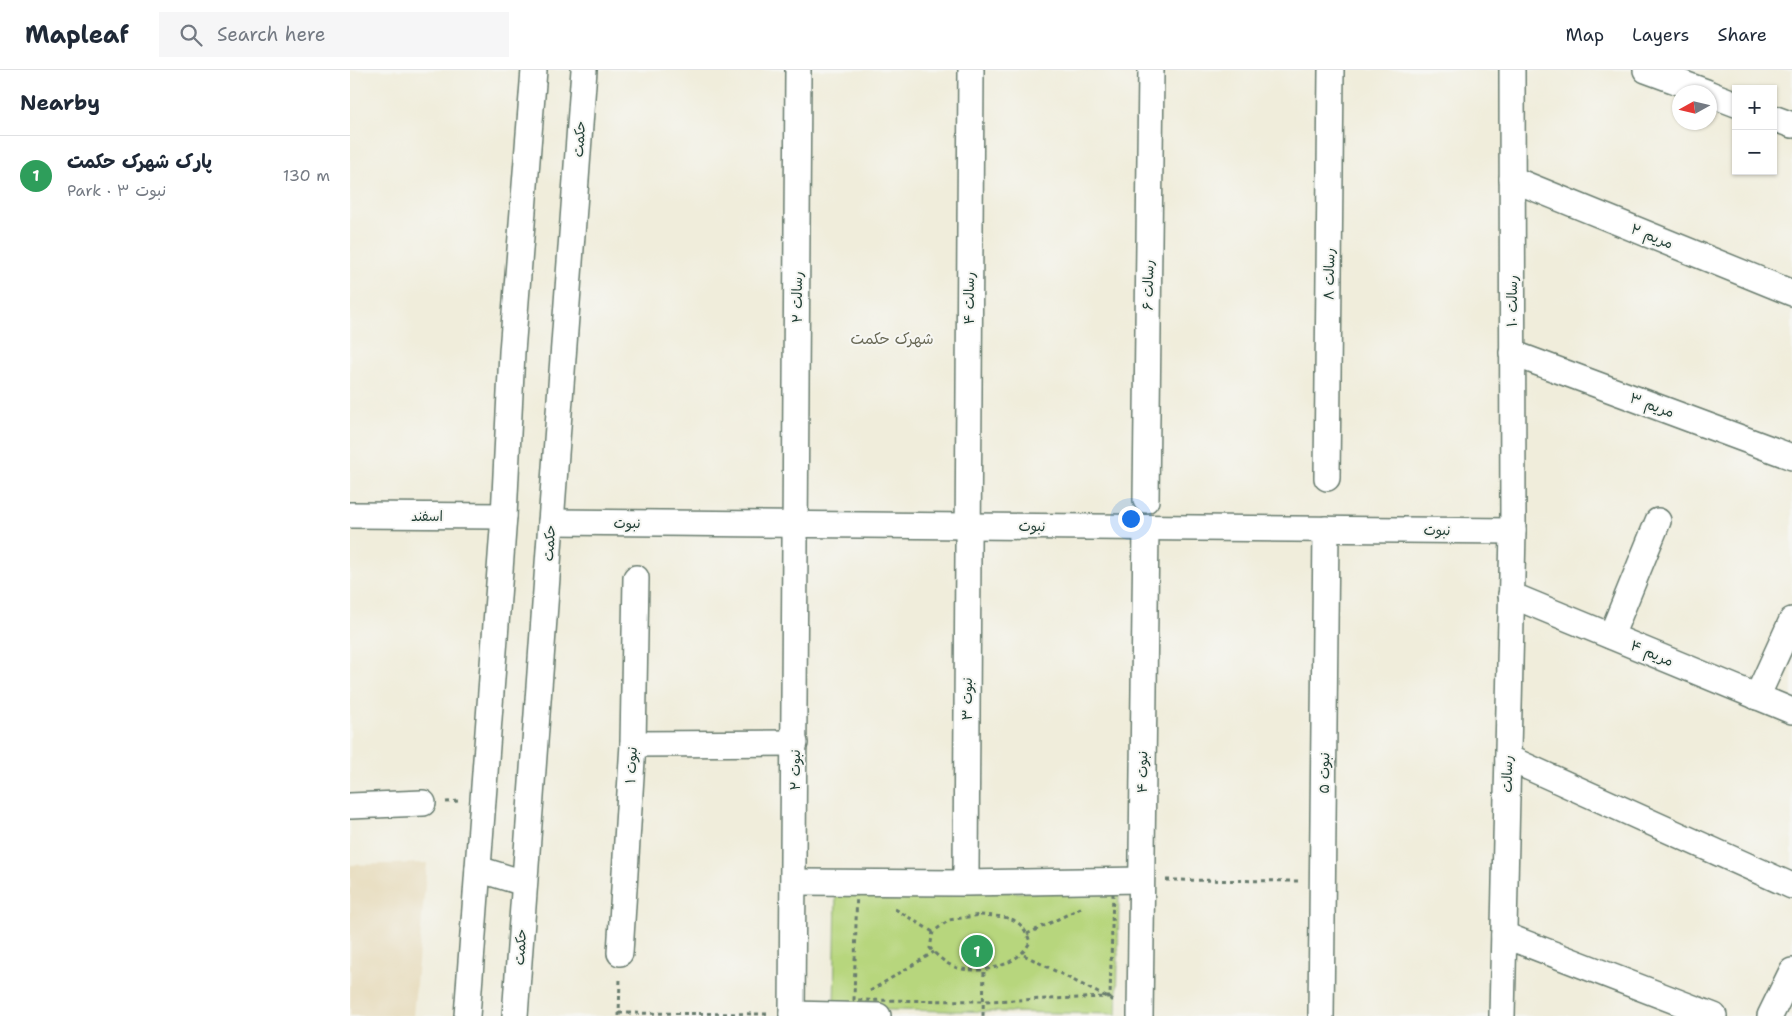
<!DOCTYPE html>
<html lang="en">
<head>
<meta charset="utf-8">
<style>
	:root { --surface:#fff; --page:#f6f6f7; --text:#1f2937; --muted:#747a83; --line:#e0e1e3; --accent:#b5179e }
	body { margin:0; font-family:"Shantell Sans","Playpen Sans Arabic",sans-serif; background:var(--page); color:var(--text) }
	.controls { position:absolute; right:15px; top:15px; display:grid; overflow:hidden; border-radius:0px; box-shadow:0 1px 4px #0004 }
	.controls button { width:45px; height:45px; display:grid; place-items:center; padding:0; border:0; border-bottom:1px solid var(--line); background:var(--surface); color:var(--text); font:25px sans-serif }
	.compass { position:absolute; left:1322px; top:15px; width:45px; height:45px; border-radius:50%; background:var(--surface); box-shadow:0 1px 4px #0004; rotate:262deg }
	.you { position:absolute; left:780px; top:448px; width:18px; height:18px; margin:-12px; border:4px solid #fff; border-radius:50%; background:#1a73e8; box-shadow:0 0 0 8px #1a73e833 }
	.badge { display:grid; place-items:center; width:32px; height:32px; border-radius:50%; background:var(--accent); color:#fff; font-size:16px; font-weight:700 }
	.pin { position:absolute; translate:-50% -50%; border:2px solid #fff; box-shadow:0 1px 5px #0006 }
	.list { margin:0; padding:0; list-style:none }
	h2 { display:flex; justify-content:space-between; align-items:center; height:65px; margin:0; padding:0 20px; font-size:21px }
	h2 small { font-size:16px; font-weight:400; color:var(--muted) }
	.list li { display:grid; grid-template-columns:32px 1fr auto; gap:15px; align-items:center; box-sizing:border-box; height:80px; padding:0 20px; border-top:1px solid var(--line) }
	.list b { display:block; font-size:19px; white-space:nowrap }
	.list p { margin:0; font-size:16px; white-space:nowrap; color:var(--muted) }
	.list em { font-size:16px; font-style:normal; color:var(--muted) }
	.icon { flex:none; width:28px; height:28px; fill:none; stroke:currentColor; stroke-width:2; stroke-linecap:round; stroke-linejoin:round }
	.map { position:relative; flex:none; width:1442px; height:946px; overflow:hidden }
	header { display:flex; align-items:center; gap:30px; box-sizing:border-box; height:70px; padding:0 25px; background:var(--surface); border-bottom:1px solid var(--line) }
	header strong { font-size:24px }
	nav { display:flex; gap:28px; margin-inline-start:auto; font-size:18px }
	.search { width:350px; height:45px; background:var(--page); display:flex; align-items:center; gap:12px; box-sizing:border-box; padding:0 18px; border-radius:0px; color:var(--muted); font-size:19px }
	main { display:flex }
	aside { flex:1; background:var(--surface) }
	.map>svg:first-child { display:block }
	.built { fill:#e6daba }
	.park { fill:#b7d67d; stroke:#6b8a58 }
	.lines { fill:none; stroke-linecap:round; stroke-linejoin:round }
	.minor-casing { stroke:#687b6e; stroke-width:28 }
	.path { stroke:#687b6e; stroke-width:3; stroke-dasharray:4 4; stroke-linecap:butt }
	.minor { stroke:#fff; stroke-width:25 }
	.labels { text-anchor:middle; stroke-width:4; stroke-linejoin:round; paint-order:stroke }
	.street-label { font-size:14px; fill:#1f3d34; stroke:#f6f6f2 }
	.neighbourhood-label { font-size:15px; fill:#676754; stroke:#f6f6f2 }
</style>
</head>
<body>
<header>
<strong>Mapleaf</strong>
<div class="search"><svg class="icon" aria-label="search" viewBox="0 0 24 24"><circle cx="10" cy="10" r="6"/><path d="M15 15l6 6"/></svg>Search here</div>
<nav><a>Map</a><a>Layers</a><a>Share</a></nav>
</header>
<main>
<aside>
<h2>Nearby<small></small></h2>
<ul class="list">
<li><span class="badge" style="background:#2e9e5b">1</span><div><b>پارک شهرک حکمت</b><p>Park · نبوت ۳</p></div><em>130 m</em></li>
</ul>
</aside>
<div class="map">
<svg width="1442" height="946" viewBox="0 0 1442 946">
	<rect width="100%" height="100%" fill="#f6f6f2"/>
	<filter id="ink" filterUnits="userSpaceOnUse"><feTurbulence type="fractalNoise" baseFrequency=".02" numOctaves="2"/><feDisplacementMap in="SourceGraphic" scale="10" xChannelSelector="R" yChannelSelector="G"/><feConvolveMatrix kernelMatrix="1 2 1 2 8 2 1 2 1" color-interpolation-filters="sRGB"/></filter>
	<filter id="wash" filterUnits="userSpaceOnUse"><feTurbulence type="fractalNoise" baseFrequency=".0096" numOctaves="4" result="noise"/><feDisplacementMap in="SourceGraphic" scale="20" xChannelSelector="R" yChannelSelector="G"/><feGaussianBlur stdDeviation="1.12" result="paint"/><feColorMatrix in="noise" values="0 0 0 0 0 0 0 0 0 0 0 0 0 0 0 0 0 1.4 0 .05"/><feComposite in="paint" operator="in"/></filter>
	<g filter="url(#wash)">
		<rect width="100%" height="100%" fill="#f0eddb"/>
		<!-- built -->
		<polygon class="built" points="77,793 63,946 0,946 0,795"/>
		<!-- park -->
		<polygon class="park" points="486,819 769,824 767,944 484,939"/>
	</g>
	<g filter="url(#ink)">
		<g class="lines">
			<!-- minor casing -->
			<g class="minor-casing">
				<g id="minor">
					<polyline points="1296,0 1356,22"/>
					<polyline points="1360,24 1386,34"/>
					<polyline points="1423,48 1442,55"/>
					<polyline points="1162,109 1442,223"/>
					<polyline points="1162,283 1442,387"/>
					<polyline points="977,408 981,0"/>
					<polyline points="796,430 801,0"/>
					<polyline points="0,445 154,446"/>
					<polyline points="201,452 1163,461"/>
					<polyline points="1161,525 1442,641"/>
					<polyline points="1261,566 1308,451"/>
					<polyline points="1407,627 1442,550"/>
					<polyline points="283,674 445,673"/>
					<polyline points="1158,688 1442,816"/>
					<polyline points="0,736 73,733"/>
					<polyline points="128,799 174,813"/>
					<polyline points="616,802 621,0"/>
					<polyline points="444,812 614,813 791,810"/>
					<polyline points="1154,865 1364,946"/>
					<polyline points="270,883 283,674 286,508"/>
					<polyline points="442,944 528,946"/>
					<polyline points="117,946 154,446 162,282 184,0"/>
					<polyline points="165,946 234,0"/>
					<polyline points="442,946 448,0"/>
					<polyline points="790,946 796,458"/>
					<polyline points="971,946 976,459"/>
					<polyline points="1152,946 1163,461 1162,0"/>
					<polyline points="1420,946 1442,901"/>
				</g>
			</g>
			<!-- path -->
			<g class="path">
				<polyline points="96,732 109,731"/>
				<polyline points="816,810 950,811"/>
				<polygon points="507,815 763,823 760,927 633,931 504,930"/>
				<polyline points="545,839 583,862"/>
				<path d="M630,845C656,847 671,845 680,872C668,895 637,903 612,899C599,897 588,887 580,878L583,862L599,850Z"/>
				<polyline points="677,864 733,837"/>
				<polyline points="674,885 766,932"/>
				<polyline points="520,921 584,882"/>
				<polyline points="269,943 418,944"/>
				<polyline points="269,946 270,907"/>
				<polyline points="633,946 634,899"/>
			</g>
			<!-- minor -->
			<use href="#minor" class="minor"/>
		</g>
	</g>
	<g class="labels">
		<!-- street labels -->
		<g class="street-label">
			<text transform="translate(229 69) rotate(-86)" y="5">حکمت</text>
			<text transform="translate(1302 166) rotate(22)" y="5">مریم ۲</text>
			<text transform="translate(979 204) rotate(-89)" y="5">رسالت ۸</text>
			<text transform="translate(798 215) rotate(-89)" y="5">رسالت ۶</text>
			<text transform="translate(447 227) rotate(-90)" y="5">رسالت ۲</text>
			<text transform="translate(619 228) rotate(-90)" y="5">رسالت ۴</text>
			<text transform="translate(1162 231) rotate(-90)" y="5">رسالت ۱۰</text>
			<text transform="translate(1302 335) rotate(20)" y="5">مریم ۳</text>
			<text x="77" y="451">اسفند</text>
			<text x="277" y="458">نبوت</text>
			<text transform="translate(682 456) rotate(1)" y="5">نبوت</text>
			<text transform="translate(1087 460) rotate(1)" y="5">نبوت</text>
			<text transform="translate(199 473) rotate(-86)" y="5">حکمت</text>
			<text transform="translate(1302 583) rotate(23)" y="5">مریم ۴</text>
			<text transform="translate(617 629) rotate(-90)" y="5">نبوت ۳</text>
			<text transform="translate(281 695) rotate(-87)" y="5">نبوت ۱</text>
			<text transform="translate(445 700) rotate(-90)" y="5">نبوت ۲</text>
			<text transform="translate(792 702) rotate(-89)" y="5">نبوت ۴</text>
			<text transform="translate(974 703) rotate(-89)" y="5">نبوت ۵</text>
			<text transform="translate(1157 704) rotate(-89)" y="5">رسالت</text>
			<text transform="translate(170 877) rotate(-86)" y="5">حکمت</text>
		</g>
		<!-- neighbourhood labels -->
		<g class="neighbourhood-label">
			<text x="542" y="274">شهرک حکمت</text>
		</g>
	</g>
</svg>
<div class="controls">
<button>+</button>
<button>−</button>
</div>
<svg class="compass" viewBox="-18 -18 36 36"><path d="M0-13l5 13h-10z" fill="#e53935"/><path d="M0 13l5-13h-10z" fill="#747a83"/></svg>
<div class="you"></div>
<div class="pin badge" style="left:627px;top:881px;background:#2e9e5b">1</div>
</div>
</main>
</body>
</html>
